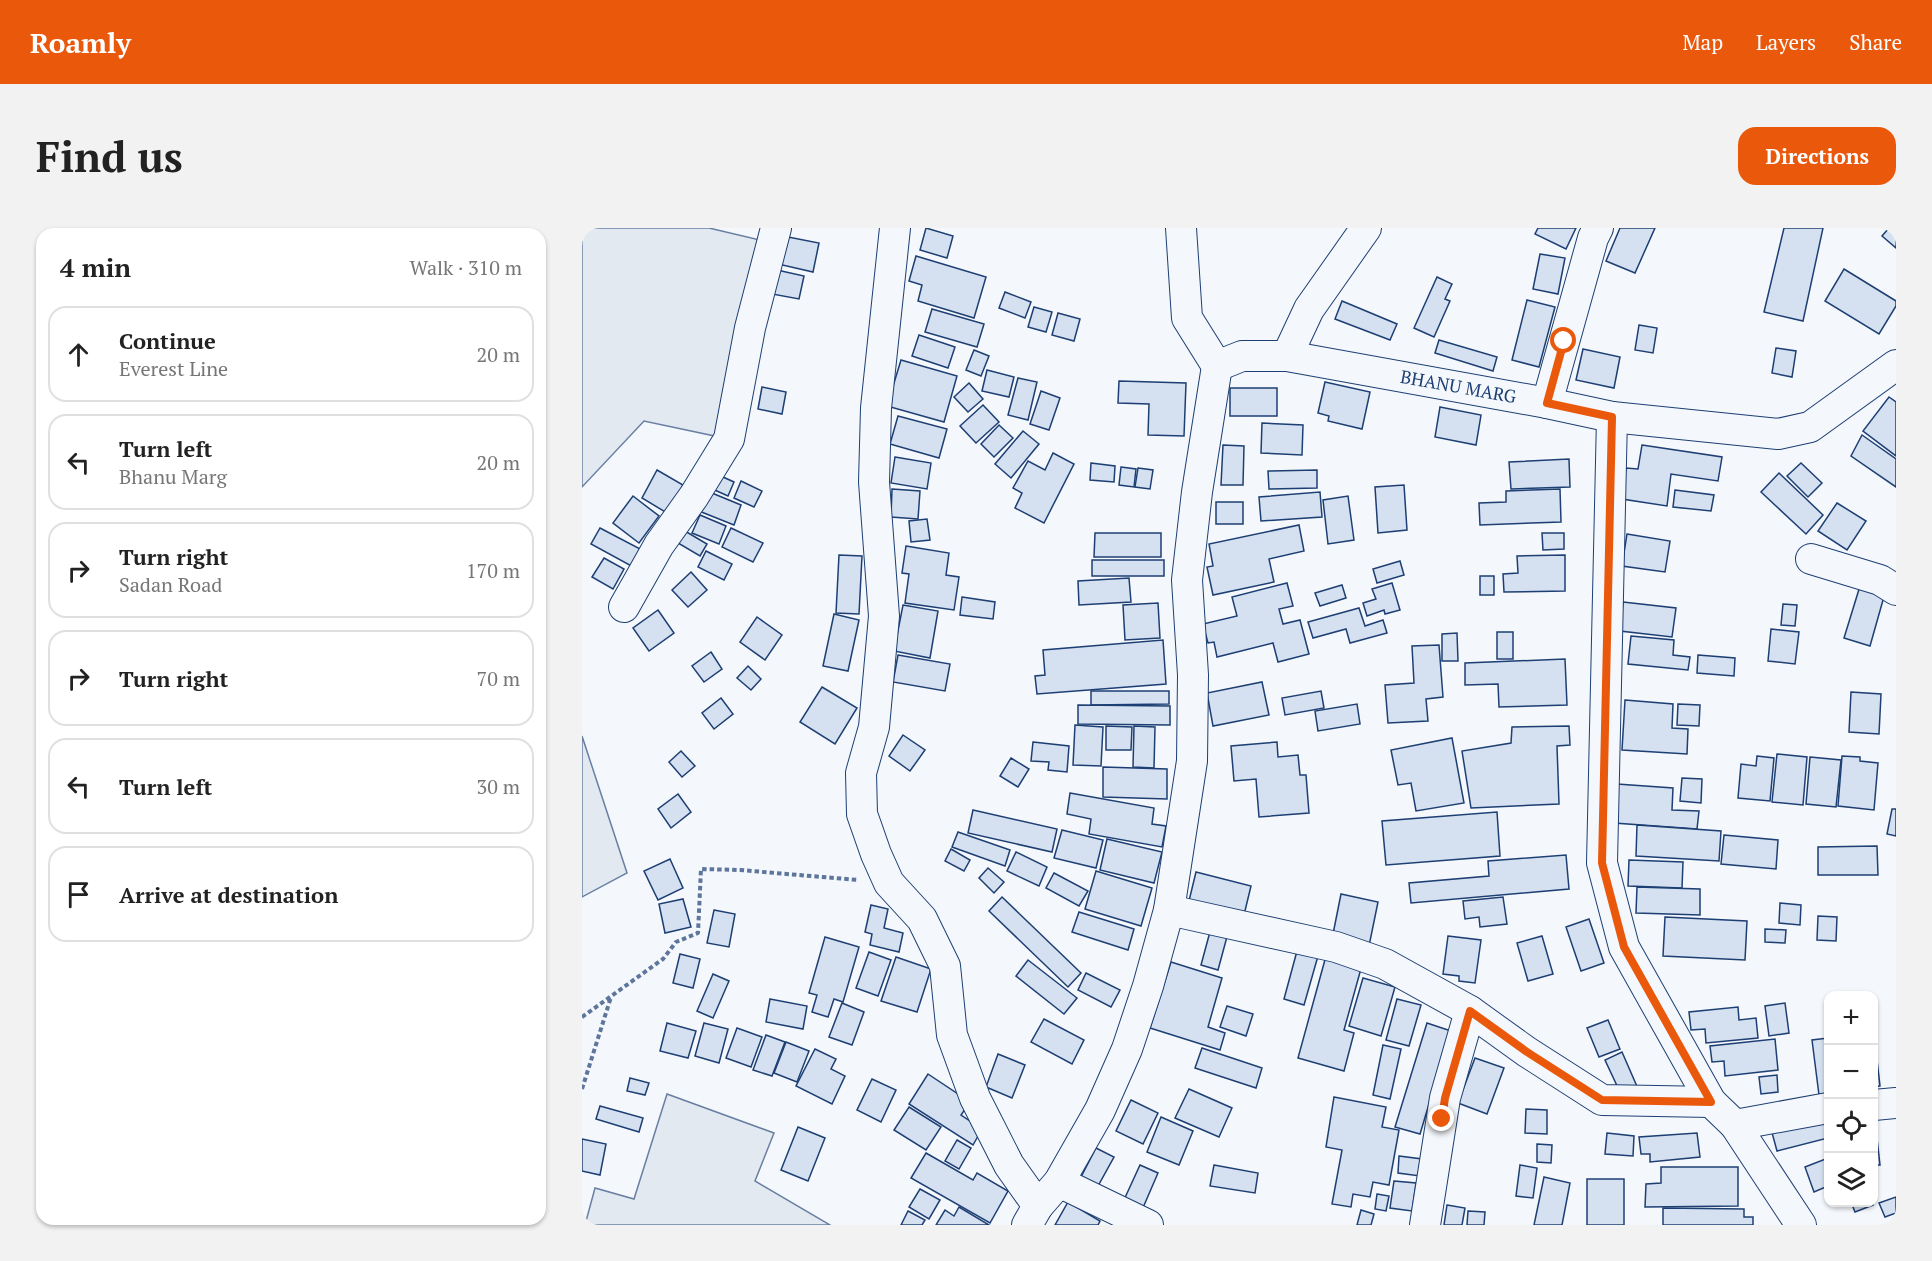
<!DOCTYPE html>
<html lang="en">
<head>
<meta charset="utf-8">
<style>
	:root { --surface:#fff; --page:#f2f2f2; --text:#222; --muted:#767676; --line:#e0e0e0; --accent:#ea580c }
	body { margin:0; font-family:"PT Serif",serif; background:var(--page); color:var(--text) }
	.controls { position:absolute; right:18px; bottom:18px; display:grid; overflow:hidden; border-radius:12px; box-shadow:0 2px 4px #0004 }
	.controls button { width:54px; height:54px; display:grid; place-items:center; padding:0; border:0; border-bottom:2px solid var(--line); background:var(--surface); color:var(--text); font:30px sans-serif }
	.stop { position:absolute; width:18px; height:18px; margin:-14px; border:4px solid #ea580c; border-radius:50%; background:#fff }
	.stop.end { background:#ea580c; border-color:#fff; box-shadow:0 2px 6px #0008 }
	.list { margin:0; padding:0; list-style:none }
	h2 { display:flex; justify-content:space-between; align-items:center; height:78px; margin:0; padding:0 24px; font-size:26px }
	h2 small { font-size:20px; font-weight:400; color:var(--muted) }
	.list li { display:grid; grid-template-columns:39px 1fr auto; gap:18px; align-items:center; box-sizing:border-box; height:96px; margin:0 12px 12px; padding:0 12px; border:2px solid var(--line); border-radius:18px }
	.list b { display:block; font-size:22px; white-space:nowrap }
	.list p { margin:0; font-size:20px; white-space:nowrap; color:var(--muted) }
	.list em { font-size:20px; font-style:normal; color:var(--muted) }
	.icon { flex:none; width:33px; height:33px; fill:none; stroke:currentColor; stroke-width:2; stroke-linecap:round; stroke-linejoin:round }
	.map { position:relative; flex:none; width:1314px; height:997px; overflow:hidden; border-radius:18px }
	header { display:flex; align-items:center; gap:36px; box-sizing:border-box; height:84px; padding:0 30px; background:var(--accent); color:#fff }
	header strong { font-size:28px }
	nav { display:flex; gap:33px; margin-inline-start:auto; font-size:21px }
	.intro { display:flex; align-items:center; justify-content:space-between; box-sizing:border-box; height:144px; padding:0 36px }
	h1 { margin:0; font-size:42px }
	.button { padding:15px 27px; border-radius:18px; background:var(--accent); color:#fff; font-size:21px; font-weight:700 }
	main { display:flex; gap:36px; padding:0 36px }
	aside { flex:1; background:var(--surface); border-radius:18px; box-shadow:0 2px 4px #0004 }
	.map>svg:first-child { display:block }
	.green { fill:#e3e9f0; stroke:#687fa3; stroke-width:1.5 }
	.building { fill:#d5e0f0; stroke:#1d3f73; stroke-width:1.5 }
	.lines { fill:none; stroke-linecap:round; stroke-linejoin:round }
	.minor-casing { stroke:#1d3f73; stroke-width:32 }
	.path { stroke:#5e769c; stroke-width:4; stroke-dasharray:4.5 3; stroke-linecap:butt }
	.minor { stroke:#f4f7fb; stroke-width:30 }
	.route { stroke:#ea580c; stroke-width:8 }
	.labels { text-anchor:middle; stroke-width:4.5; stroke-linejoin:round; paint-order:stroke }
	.street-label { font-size:18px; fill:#1d3f73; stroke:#f4f7fb }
</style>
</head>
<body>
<header>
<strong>Roamly</strong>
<nav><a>Map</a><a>Layers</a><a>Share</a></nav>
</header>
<div class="intro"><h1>Find us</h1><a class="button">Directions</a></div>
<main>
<aside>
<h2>4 min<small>Walk · 310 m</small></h2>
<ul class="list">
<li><svg class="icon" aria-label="ahead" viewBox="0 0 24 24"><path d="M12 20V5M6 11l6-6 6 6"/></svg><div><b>Continue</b><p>Everest Line</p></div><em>20 m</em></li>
<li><svg class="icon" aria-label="left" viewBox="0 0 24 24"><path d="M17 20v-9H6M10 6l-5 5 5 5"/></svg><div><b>Turn left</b><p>Bhanu Marg</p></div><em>20 m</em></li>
<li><svg class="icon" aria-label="right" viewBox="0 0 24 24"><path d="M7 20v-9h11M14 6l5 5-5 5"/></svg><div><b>Turn right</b><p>Sadan Road</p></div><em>170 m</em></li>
<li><svg class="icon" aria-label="right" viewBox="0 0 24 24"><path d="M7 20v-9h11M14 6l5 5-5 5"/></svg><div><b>Turn right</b></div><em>70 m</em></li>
<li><svg class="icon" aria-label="left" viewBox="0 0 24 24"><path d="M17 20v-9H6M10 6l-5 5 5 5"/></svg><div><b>Turn left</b></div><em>30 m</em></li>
<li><svg class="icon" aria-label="arrive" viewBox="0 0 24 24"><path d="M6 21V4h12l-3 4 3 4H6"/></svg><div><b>Arrive at destination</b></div></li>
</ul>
</aside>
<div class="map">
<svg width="1314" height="997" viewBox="0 0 1314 997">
	<rect width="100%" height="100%" fill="#f4f7fb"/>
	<!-- green -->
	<g class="green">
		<polygon points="0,0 127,0 190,15 147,211 62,193 0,259"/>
		<polygon points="0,508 45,645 0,669"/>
		<polygon points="85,866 192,905 173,953 248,997 3,997 13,960 52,971"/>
	</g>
	<!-- building -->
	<g class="building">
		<polygon points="344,0 371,8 365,30 338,22"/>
		<polygon points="956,0 994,0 984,21 953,6"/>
		<polygon points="1038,0 1073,0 1053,45 1024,33"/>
		<polygon points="1202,0 1241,0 1221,93 1182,84"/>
		<polygon points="1307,0 1314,0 1314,20 1300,8"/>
		<polygon points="201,8 237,15 231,44 196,36"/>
		<polygon points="958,26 983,30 976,66 951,61"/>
		<polygon points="334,28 404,49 392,90 336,73 340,57 327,53"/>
		<polygon points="1262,41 1314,73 1314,78 1297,106 1243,73"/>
		<polygon points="195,42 222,48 217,71 190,66"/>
		<polygon points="855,49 870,56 863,71 868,73 852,109 832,100"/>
		<polygon points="423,64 449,74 443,90 417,80"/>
		<polygon points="945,72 973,79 957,139 930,132"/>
		<polygon points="760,73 815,96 808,112 753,91"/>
		<polygon points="452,79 470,84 464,104 446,99"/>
		<polygon points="350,81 402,96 395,119 343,104"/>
		<polygon points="476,85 498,91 492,113 470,107"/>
		<polygon points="1057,97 1075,100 1071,125 1053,122"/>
		<polygon points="337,107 373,119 366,140 330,128"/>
		<polygon points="857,112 915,129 911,143 853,125"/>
		<polygon points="1194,120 1214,123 1210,149 1190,145"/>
		<polygon points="1001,121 1038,129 1032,160 994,152"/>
		<polygon points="392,122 407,128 399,148 384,142"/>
		<polygon points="319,132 375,148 362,194 305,178"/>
		<polygon points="405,142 432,149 427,169 400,163"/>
		<polygon points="436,150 455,154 446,192 426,187"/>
		<polygon points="537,153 604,155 602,208 566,207 567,176 536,175"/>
		<polygon points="743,154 788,164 780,201 746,193 747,188 736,185"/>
		<polygon points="387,155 401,171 386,184 372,169"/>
		<polygon points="180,159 204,164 200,186 176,181"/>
		<rect x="648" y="160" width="47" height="28"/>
		<polygon points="459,163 478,170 467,202 448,196"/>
		<polygon points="1307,169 1314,174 1314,228 1281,203"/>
		<polygon points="401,177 417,194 394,215 378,198"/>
		<polygon points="858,179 899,187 894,217 853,209"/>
		<polygon points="316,188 365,201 357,230 308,216"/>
		<polygon points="680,195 721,197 720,227 679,225"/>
		<polygon points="417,197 431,210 412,229 399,216"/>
		<polygon points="441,203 457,216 429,250 413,236"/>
		<polygon points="1280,207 1314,231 1314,259 1269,228"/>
		<polygon points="641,217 662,218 661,257 639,257"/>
		<polygon points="1060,217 1140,229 1136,253 1089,246 1085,278 1040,271 1044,240 1056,241"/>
		<polygon points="471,225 492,236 462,295 433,280 440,265 431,260 446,233 463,242"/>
		<polygon points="313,229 349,235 345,261 309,255"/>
		<polygon points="987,231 988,259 929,261 927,234"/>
		<polygon points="509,235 533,238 532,254 508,252"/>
		<polygon points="1219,235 1240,255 1226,269 1205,248"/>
		<polygon points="539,239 554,241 552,259 537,257"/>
		<polygon points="556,240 571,242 568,261 553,259"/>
		<polygon points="75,242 101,257 85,285 60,270"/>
		<polygon points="735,242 735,260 687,261 686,243"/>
		<polygon points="132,245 152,254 146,268 126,259"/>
		<polygon points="1197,245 1241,287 1224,306 1179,264"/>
		<polygon points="159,253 180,263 172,279 152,270"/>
		<polygon points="822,257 825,302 796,305 793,259"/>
		<polygon points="310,261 338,263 336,291 309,289"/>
		<polygon points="978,261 979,294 898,297 897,275 924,274 924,263"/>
		<polygon points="1093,262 1132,267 1129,283 1091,279"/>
		<polygon points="125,263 159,277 152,297 117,283"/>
		<polygon points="738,264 740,289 679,293 677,269"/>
		<polygon points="51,268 77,288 57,315 31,295"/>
		<polygon points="766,268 772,312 746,316 741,272"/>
		<rect x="634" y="274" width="27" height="22"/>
		<polygon points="1255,275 1284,293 1265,322 1236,303"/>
		<polygon points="118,287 144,298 137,316 110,305"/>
		<polygon points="345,291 348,312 329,314 327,293"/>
		<polygon points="717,297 722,323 687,331 692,354 631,367 625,339 631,338 627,316"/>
		<polygon points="18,300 62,323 53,340 9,316"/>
		<polygon points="149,300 181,315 171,334 140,319"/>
		<polygon points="103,303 125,316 118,328 96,315"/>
		<polygon points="513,305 579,305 579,329 512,329"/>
		<polygon points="960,305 982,305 982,321 961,322"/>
		<polygon points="1045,306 1088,313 1083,344 1040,338"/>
		<polygon points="324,318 367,325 364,347 377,349 372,382 323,375 327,346 320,345"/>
		<polygon points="124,323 150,336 142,352 116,339"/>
		<polygon points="257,327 280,328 277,386 254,385"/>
		<polygon points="983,327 983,363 922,364 921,346 936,345 935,328"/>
		<polygon points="22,330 42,341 31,361 10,349"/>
		<rect x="510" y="332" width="72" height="16"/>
		<polygon points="818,333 822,347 795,355 791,341"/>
		<polygon points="109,344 125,362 106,379 90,362"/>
		<rect x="898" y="348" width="14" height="19"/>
		<polygon points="547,350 549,374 497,377 496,353"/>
		<polygon points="705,355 711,378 697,381 701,396 718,392 727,426 696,434 691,415 635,429 632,414 626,415 621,396 655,388 650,369"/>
		<polygon points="810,355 818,382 803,386 802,382 785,388 781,375 794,371 790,361"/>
		<polygon points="760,357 764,370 738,378 733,365"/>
		<polygon points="1278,358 1303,365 1288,418 1262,410"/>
		<polygon points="380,369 413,374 411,391 378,387"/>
		<polygon points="1041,374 1094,380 1090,409 1038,403"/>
		<polygon points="576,375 578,410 543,412 541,377"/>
		<polygon points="1201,376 1215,377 1213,398 1199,397"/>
		<polygon points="321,377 356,383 348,430 312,423"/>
		<polygon points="777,380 783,398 801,392 805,405 768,415 764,401 731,410 726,394"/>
		<polygon points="76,382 92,405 67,423 51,400"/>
		<polygon points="252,386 277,392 266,443 241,438"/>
		<polygon points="175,389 200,407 183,432 158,414"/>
		<polygon points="1189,401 1217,404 1213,436 1186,433"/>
		<rect x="915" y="404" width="16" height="27"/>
		<polygon points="875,405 876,433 860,433 860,406"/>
		<polygon points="1049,408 1092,412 1091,427 1108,429 1106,442 1046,436"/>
		<polygon points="581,412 584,456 455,466 453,448 463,447 461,422"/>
		<polygon points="857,417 861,469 844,471 846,493 806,495 803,457 832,455 830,418"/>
		<polygon points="129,424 140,441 122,454 110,438"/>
		<polygon points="316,427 368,436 363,463 311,454"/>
		<polygon points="1116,427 1153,430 1152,448 1115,445"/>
		<polygon points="983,431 985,477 917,479 916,456 883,457 883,435"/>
		<polygon points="166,438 179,451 169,462 155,450"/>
		<polygon points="680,454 687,487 631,498 625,465"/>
		<polygon points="240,459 275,480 253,516 218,494"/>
		<polygon points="509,463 587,463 587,476 509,477"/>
		<polygon points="739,463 742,480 703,487 700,470"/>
		<polygon points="1269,464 1299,466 1297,506 1267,504"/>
		<polygon points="139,470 151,486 132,501 120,485"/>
		<polygon points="1043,472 1091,476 1090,500 1106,501 1105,526 1040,522"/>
		<polygon points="775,476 778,496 736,503 733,483"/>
		<polygon points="1096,476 1118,477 1117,498 1095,497"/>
		<polygon points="496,477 588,478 588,497 496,496"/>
		<polygon points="493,497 521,499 519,538 491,537"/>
		<polygon points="524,498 550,499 549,522 524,522"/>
		<polygon points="552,498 573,499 572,540 551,539"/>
		<polygon points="987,498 988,517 975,518 977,576 889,580 880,523 929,515 930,499"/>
		<polygon points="321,507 343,522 328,543 307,528"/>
		<polygon points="870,510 882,575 834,583 829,555 816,557 809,522"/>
		<polygon points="451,514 487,518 485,544 466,542 467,534 449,533"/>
		<polygon points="695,514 696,529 716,527 718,547 724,547 727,585 677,589 674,551 652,553 649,518"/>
		<polygon points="99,523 113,538 100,549 87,534"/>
		<polygon points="1195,526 1225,529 1221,577 1190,574"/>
		<polygon points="1175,528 1192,530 1188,573 1156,570 1159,536 1174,538"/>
		<polygon points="1260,528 1278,529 1278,533 1296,535 1292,582 1256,578"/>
		<polygon points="1228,529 1259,532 1254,579 1224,576"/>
		<polygon points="429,530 447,541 436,559 418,548"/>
		<polygon points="521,539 585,541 585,571 521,569"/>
		<polygon points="1100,550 1120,551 1119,575 1098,573"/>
		<polygon points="1035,556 1091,560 1090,582 1117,583 1115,601 1032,595"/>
		<polygon points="488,565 572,580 570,596 584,598 580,619 507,606 509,591 485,586"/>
		<polygon points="96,566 109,584 89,600 76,581"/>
		<polygon points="1310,581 1314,581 1314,608 1305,606"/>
		<polygon points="391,582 475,601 470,624 386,605"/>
		<polygon points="915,584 918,628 804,637 800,593"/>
		<polygon points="1055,597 1139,603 1137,633 1054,628"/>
		<polygon points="480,602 521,612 514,640 472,630"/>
		<polygon points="376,604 428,622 423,638 370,619"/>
		<polygon points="1142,607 1196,612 1194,641 1139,636"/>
		<polygon points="525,611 580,624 572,655 518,642"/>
		<polygon points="1295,618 1296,647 1236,647 1236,619"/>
		<polygon points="369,621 388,632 382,643 363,633"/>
		<polygon points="434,624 465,639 457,658 425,643"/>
		<polygon points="984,627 987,661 829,675 827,655 907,648 906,633"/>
		<polygon points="88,631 101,660 76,672 62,643"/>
		<polygon points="1047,632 1101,634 1100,660 1046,658"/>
		<polygon points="406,640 422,654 412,665 397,650"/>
		<polygon points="514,643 570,660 559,698 503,681"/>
		<polygon points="614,644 669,658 661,691 606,677"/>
		<polygon points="472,645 506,663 497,678 464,660"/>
		<polygon points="1055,659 1118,661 1118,687 1054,685"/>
		<polygon points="759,666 796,674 787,718 750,711"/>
		<polygon points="420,669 499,745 486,759 407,683"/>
		<polygon points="921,669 925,696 898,699 897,689 883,691 881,673"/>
		<polygon points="101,671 109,699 83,705 77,676"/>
		<polygon points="1198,675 1219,677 1218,697 1197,695"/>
		<polygon points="289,677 306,681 302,700 321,705 317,724 288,717 290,706 283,704"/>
		<polygon points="132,682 153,686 147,719 125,715"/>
		<polygon points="497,684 552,701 546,722 490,704"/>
		<polygon points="1236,688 1255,689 1254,713 1235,712"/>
		<polygon points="1083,689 1165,693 1163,732 1081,728"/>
		<polygon points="1007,691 1022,735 999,743 984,699"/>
		<polygon points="629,700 646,705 636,742 619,737"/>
		<polygon points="1183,701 1204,702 1203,715 1183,714"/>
		<polygon points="866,708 899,712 893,755 877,753 877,748 861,746"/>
		<polygon points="960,708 971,746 946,753 935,715"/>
		<polygon points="243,709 277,719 261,774 252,771 246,789 230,784 235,767 227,765"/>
		<polygon points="715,723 736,728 722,777 702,771"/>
		<polygon points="287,724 309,732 296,768 274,760"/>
		<polygon points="98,726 118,731 111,760 91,755"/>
		<polygon points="744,728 780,737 762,802 772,805 762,843 716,830"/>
		<polygon points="314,729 349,741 335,784 299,773"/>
		<polygon points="446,732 495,770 482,786 434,748"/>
		<polygon points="589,734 640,750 626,799 643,805 638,822 568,800"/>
		<polygon points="504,745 538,762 529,779 496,762"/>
		<polygon points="131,746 147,753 131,790 115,783"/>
		<polygon points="781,750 813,759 799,808 767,798"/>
		<polygon points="188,771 225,778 221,801 184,794"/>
		<polygon points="815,771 839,777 827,818 804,812"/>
		<polygon points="260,775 282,784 270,817 247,809"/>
		<polygon points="1203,775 1207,805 1187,808 1183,778"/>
		<polygon points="645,778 671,786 664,808 638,799"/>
		<polygon points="1156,779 1157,792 1174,790 1176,810 1124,815 1123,801 1109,802 1107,784"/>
		<polygon points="462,791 502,812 490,836 449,814"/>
		<polygon points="1026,792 1038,821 1017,829 1005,800"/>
		<polygon points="85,795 114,803 106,830 78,823"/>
		<polygon points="122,795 146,801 137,835 113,828"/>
		<polygon points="845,795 869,803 838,906 813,899"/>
		<polygon points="155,800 180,809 169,839 144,830"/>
		<polygon points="1292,806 1298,858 1292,859"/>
		<polygon points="184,807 203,814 190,848 171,842"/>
		<polygon points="1246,810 1246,866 1237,867 1230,812"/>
		<polygon points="1193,811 1196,842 1143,848 1142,833 1130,834 1128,818"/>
		<polygon points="204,814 227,823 215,854 192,845"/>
		<polygon points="801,817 819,821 808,871 791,867"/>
		<polygon points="620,820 680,840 674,860 613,840"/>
		<polygon points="233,821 254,831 249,841 263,848 250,876 214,858"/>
		<polygon points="1040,824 1057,863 1037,862 1023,832"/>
		<polygon points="416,826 443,837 430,870 404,859"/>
		<polygon points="893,830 922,840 905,886 876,875"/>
		<polygon points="346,846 388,874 379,887 400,901 391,917 327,876"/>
		<polygon points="1195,847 1196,864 1179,866 1177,849"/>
		<polygon points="48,850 67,855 63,867 45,863"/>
		<polygon points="290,851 314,862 299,894 275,882"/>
		<polygon points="607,861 650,880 637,909 593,890"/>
		<polygon points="752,869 804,879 800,899 817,902 807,957 791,954 788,969 771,966 769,979 750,976 760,922 744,919"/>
		<polygon points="549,872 576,885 561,916 534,903"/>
		<polygon points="18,878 61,890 57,904 14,891"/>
		<polygon points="327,879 359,899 344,922 312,902"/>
		<polygon points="944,881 965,882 965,906 943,905"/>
		<polygon points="1292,884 1298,937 1292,937"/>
		<polygon points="579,889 611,903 597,937 565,924"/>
		<polygon points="1246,895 1246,910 1195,923 1189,901"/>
		<polygon points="216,899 243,910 226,953 199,942"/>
		<polygon points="1025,905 1052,908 1051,928 1023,926"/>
		<polygon points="1115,905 1118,929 1068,934 1068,926 1059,926 1057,909"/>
		<polygon points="0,911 24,916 18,947 0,943"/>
		<polygon points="375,912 389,920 377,941 363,933"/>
		<polygon points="955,916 970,917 969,935 955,934"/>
		<polygon points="514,920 532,929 516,958 499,949"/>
		<polygon points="344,925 391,952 395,945 426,963 408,995 329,950"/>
		<polygon points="817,928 840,931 838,948 816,945"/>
		<polygon points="1246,930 1246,958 1232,964 1223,939"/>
		<polygon points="558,937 576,945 560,982 541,974"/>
		<polygon points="632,937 676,945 673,965 628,958"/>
		<polygon points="938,937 955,940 951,970 934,968"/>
		<polygon points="1079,939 1156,939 1156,978 1063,979 1064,956 1079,955"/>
		<polygon points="962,949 988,955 980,997 952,997"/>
		<rect x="1005" y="951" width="37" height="46"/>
		<polygon points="812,953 834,955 830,983 808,980"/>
		<polygon points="338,961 358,972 347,991 327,979"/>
		<polygon points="795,966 807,968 804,983 793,981"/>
		<polygon points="1314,969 1314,985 1303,989 1297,975"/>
		<polygon points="486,974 518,993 516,997 473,997"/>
		<polygon points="1269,974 1290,974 1291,977 1273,984"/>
		<polygon points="865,977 883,980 880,997 862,997"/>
		<polygon points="377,979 407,997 354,997 363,982 372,988"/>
		<polygon points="1081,980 1162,981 1162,989 1171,989 1171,997 1081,997"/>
		<polygon points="779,982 792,986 789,997 775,997"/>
		<polygon points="326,983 343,992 340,997 319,997"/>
		<polygon points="886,983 903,984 902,997 885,997"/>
	</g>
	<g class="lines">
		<!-- minor casing -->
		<g class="minor-casing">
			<g id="minor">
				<polyline points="313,0 294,180 292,254 302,388 292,499 279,545 280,586 294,626 307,655 340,691 363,738 370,807 393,870 427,937 456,978"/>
				<polyline points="599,0 605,90 635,138"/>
				<polyline points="705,128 727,81 784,0"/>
				<path id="s1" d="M635,138L660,128H705L965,175L1030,189L1196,206L1228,199L1314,137"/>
				<polyline points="965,175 1011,10 1016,0"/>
				<polyline points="1030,189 1020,635 1042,719 1129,874 1153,897 1219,997"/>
				<polyline points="1229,331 1298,352 1314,362"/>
				<polyline points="42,379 77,317 112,268 147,211 168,100 194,0"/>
				<polyline points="587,682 754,719 803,736 888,783 863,870 843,997"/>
				<polyline points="888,783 945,824 1020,872 1129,874"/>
				<polyline points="1292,877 1314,875"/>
				<polyline points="1153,897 1246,880"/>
				<polyline points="477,954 566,997"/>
				<polyline points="445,997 456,978 477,954 518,882 545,821 566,758 587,682 610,533 611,447 605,352 615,264 635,138"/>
			</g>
		</g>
		<!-- path -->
		<g class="path">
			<polyline points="0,789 81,731 94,714 116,705 119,641 158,642 276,652"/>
			<polyline points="0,861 29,769"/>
		</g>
		<!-- minor -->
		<use href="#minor" class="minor"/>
	</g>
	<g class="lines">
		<!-- route -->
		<polyline class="route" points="860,891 863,870 888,783 945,824 1020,872 1129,874 1042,719 1020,635 1030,189 965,175 982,113"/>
	</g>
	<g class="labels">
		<!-- street labels -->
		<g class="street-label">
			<text dy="6" stroke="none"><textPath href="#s1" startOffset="246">BHANU MARG</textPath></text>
		</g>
	</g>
</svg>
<div class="controls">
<button>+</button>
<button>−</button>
<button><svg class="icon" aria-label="locate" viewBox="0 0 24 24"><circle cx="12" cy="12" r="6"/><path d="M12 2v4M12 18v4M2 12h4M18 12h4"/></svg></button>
<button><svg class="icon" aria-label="layers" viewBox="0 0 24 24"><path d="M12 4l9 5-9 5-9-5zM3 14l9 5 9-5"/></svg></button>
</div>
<div class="stop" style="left:982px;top:113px"></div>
<div class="stop end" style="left:860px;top:891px"></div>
</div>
</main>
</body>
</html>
